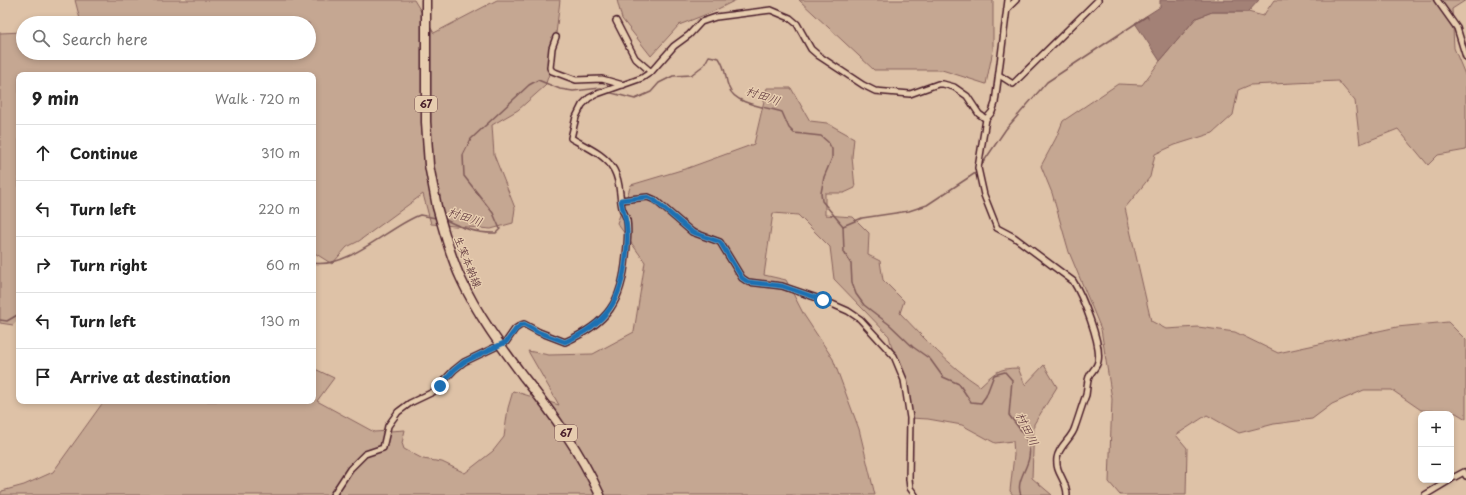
<!DOCTYPE html>
<html lang="en">
<head>
<meta charset="utf-8">
<style>
	:root { --surface:#fff; --page:#f6f6f6; --text:#222; --muted:#767676; --line:#e0e0e0 }
	body { margin:0; font-family:"Playpen Sans","Klee One",sans-serif; background:var(--page); color:var(--text) }
	.controls { position:absolute; right:12px; bottom:12px; display:grid; overflow:hidden; border-radius:8px; box-shadow:0 2px 6px #0003 }
	.controls button { width:36px; height:36px; display:grid; place-items:center; padding:0; border:0; border-bottom:1px solid var(--line); background:var(--surface); color:var(--text); font:20px sans-serif }
	.stop { position:absolute; width:12px; height:12px; margin:-9px; border:3px solid #1f6fb2; border-radius:50%; background:#fff }
	.stop.end { background:#1f6fb2; border-color:#fff; box-shadow:0 1px 4px #0008 }
	.list { margin:0; padding:0; list-style:none }
	h2 { display:flex; justify-content:space-between; align-items:center; height:52px; margin:0; padding:0 16px; font-size:17px }
	h2 small { font-size:13px; font-weight:400; color:var(--muted) }
	.list li { display:grid; grid-template-columns:26px 1fr auto; gap:12px; align-items:center; box-sizing:border-box; height:56px; padding:0 16px; border-top:1px solid var(--line) }
	.list b { display:block; font-size:15px; white-space:nowrap }
	.list em { font-size:13px; font-style:normal; color:var(--muted) }
	.icon { flex:none; width:22px; height:22px; fill:none; stroke:currentColor; stroke-width:2; stroke-linecap:round; stroke-linejoin:round }
	.map { position:relative; flex:none; width:1466px; height:495px; overflow:hidden }
	.search { position:absolute; background:var(--surface); box-shadow:0 2px 6px #0003; left:16px; top:16px; width:300px; height:44px; display:flex; align-items:center; gap:10px; box-sizing:border-box; padding:0 14px; border-radius:22px; color:var(--muted); font-size:15px }
	.panel { position:absolute; background:var(--surface); box-shadow:0 2px 6px #0003; left:16px; top:72px; width:300px; height:332px; border-radius:8px }
	.map>svg:first-child { display:block }
	.green { fill:#c5a792; stroke:#88635e }
	.water { fill:#a38176; stroke:#7f5a58 }
	.lines { fill:none; stroke-linecap:round; stroke-linejoin:round }
	.stream { stroke:#7f5a58; stroke-width:1.5 }
	.minor-casing { stroke:#4a1f2b; stroke-width:8 }
	.primary-casing { stroke:#4a1f2b; stroke-width:11 }
	.minor { stroke:#e7cdaf; stroke-width:5 }
	.primary { stroke:#e7cdaf; stroke-width:8 }
	.primary-bridge-casing { stroke:#4a1f2b; stroke-width:11; stroke-linecap:butt }
	.primary-bridge { stroke:#e7cdaf; stroke-width:8 }
	.route { stroke:#1f6fb2; stroke-width:5 }
	.labels { text-anchor:middle; stroke-width:3; stroke-linejoin:round; paint-order:stroke }
	.shield { fill:#e7cdaf; stroke:#795353; stroke-width:1 }
	.shield-label { font-size:10px; font-weight:bold; fill:#4a1f2b }
	.street-label { font-size:11px; fill:#4a1f2b; stroke:#e7cdaf }
	.water-label { font-size:12px; font-style:italic; fill:#5c333a; stroke:#e7cdaf }
</style>
</head>
<body>
<div class="map">
<svg width="1466" height="495" viewBox="0 0 1466 495">
	<rect width="100%" height="100%" fill="#dec2a7"/>
	<filter id="ink" filterUnits="userSpaceOnUse"><feTurbulence type="fractalNoise" baseFrequency=".025" numOctaves="2"/><feDisplacementMap in="SourceGraphic" scale="8" xChannelSelector="R" yChannelSelector="G"/><feConvolveMatrix kernelMatrix="1 2 1 2 8 2 1 2 1" color-interpolation-filters="sRGB"/></filter>
	<g filter="url(#ink)">
		<!-- green -->
		<g class="green">
			<polygon points="75,0 414,0 434,33 497,0 560,0 556,34 552,39 553,62 545,86 518,110 492,125 494,155 515,208 513,223 491,229 431,224 423,194 359,241 347,247 332,264 313,252 313,75 19,75 19,319 13,325 0,323 0,33 23,32 23,53 309,53 309,23 81,23"/>
			<polygon points="617,0 736,0 712,12 679,25 651,56 622,19"/>
			<polygon points="799,0 993,0 993,50 986,84 942,70 874,70"/>
			<polygon points="1274,0 1466,0 1452,9 1454,48 1466,77 1466,150 1438,155 1428,165 1398,129 1360,144 1355,101 1338,81 1250,85 1238,90 1233,115 1213,133 1175,145 1155,154 1150,177 1125,208 1151,321 1166,329 1198,327 1235,332 1278,353 1397,327 1448,322 1466,340 1466,419 1456,413 1421,410 1392,390 1364,390 1332,404 1312,419 1274,424 1239,433 1207,415 1176,435 1187,448 1186,495 1120,495 1109,482 1112,399 1101,329 1069,252 1052,193 1041,166 1056,138 1063,121 1118,84 1142,85 1160,61 1196,18 1212,12 1248,12 1263,16"/>
			<path d="M767,88H791L810,121L827,123L854,138L852,157L855,188L844,193H825V215L853,217L869,233L868,255L880,261L883,280L904,301L900,313C925,339 949,366 980,386C994,373 998,368 1018,368L1025,385L1044,365L1057,387L1034,424L1032,478L1052,495H1013L1010,491L1014,455L1013,441L995,443L962,425L928,419L910,418L889,336L834,279L830,247L798,215L773,213L764,275L786,280L804,315L833,359L859,429L875,495H0L2,491L24,485L53,472L104,401H313V368L334,378L317,401L374,432L405,430L402,443L404,449L423,459L442,462L465,473L493,451L504,437L508,408L513,391L559,405L528,351L549,355L593,354L634,332L645,262L617,223L631,185L688,168L754,144Z"/>
		</g>
		<!-- water -->
		<polygon class="water" points="1160,0 1259,0 1248,12 1212,12 1196,18 1160,61 1135,23 1160,7"/>
		<g class="lines">
			<!-- stream -->
			<g class="stream">
				<path d="M608,92L635,99L651,92L659,83L673,76L691,75L704,65L709,56L719,58C727,70 724,76 729,88C735,105 767,107 782,112L789,128L794,133L821,136L828,142L832,149V158L824,177L821,193L822,201L843,226L844,252L851,264L852,283L856,294L864,305L890,325L913,347L930,359L943,377L959,384L971,402L981,403L986,396L994,375L1005,372L1012,380L1009,415C1016,425 1026,434 1029,447C1033,465 1014,479 1021,495"/>
				<polyline points="980,167 1006,129 1047,82 1147,16 1148,18"/>
				<path d="M444,219C461,228 477,234 496,233L500,229L493,213L464,176L463,155L471,139L529,85L538,80L560,89L573,91L601,88L605,90"/>
				<polyline points="843,226 862,218 909,211 927,205 977,172"/>
				<path d="M313,263C346,269 386,230 415,217L420,215L436,218"/>
				<polyline points="0,320 7,321 19,314"/>
			</g>
			<!-- minor casing -->
			<g class="minor-casing">
				<g id="minor">
					<path d="M1008,0L995,103L992,112L986,119L978,168L984,195L997,228L1014,237L1073,281C1082,295 1102,344 1098,361C1097,368 1091,371 1089,377C1087,382 1087,389 1086,395C1082,405 1079,416 1075,427C1072,439 1059,445 1057,458C1055,474 1067,479 1067,495"/>
					<polyline points="1437,0 1457,28 1466,57"/>
					<polyline points="1007,9 1016,0"/>
					<polyline points="616,21 635,58 651,72"/>
					<polyline points="556,37 552,48 550,68 552,71 576,80 602,79 623,85"/>
					<polyline points="999,75 1013,84 1098,0"/>
					<polyline points="621,200 648,197 655,200 692,232 720,242 742,278 748,282 782,286 823,300 848,311 860,319 894,356 904,380 910,418 909,479 910,488 915,495"/>
					<polyline points="1451,479 1464,472 1466,476"/>
					<path d="M333,495L350,469L365,454L383,448L388,426L398,412L410,403L433,392L454,370L464,362L506,342L515,329L521,325L524,324L539,332L565,342C608,323 622,302 626,256C627,244 629,231 627,220C626,216 623,212 622,208C619,195 621,183 614,170C605,154 586,147 571,138L576,117L582,105L589,98L597,94L642,78L651,72L674,46L689,35L701,22L716,17L771,10L790,18L797,24L811,49L819,56L863,85L875,91L910,94L938,84H943L954,87L967,96L979,114L986,119"/>
					<polyline points="1425,495 1450,480"/>
				</g>
			</g>
			<!-- primary casing -->
			<g class="primary-casing">
				<g id="primary">
					<polyline points="426,0 426,122 429,165 437,207"/>
					<path d="M523,376C553,414 580,451 600,495"/>
				</g>
			</g>
			<!-- minor -->
			<use href="#minor" class="minor"/>
			<!-- primary -->
			<use href="#primary" class="primary"/>
			<!-- primary-bridge casing -->
			<g class="primary-bridge-casing">
				<path id="primary-bridge" d="M437,207C444,231 450,256 461,279C477,314 500,345 523,376"/>
			</g>
			<!-- primary-bridge -->
			<use href="#primary-bridge" class="primary-bridge"/>
		</g>
	</g>
	<g class="lines" filter="url(#ink)">
		<!-- route -->
		<path class="route" d="M440,386L454,370L464,362L506,342L516,329L521,325L524,324L538,332L565,342C607,323 621,302 626,257C627,248 628,239 627,230C627,219 622,210 621,200L648,197L654,200L692,232L720,242L742,278L748,282L782,286L823,300"/>
	</g>
	<g class="labels">
		<!-- shield labels -->
		<g class="shield">
			<rect x="415" y="96" width="22" height="16" rx="3"/>
			<rect x="555" y="425" width="22" height="16" rx="3"/>
		</g>
		<g class="shield-label">
			<text x="426" y="108">67</text>
			<text x="566" y="437">67</text>
		</g>
		<!-- street labels -->
		<g class="street-label">
			<text transform="translate(468 262) rotate(68)" y="4">生実本納線</text>
		</g>
		<!-- water labels -->
		<g class="water-label">
			<text transform="translate(763 96) rotate(19)" y="4">村田川</text>
			<text transform="translate(465 217) rotate(19)" y="4">村田川</text>
			<text transform="translate(1027 429) rotate(64)" y="4">村田川</text>
		</g>
	</g>
</svg>
<div class="controls">
<button>+</button>
<button>−</button>
</div>
<div class="stop" style="left:823px;top:300px"></div>
<div class="stop end" style="left:440px;top:386px"></div>
<div class="search"><svg class="icon" aria-label="search" viewBox="0 0 24 24"><circle cx="10" cy="10" r="6"/><path d="M15 15l6 6"/></svg>Search here</div>
<section class="panel">
<h2>9 min<small>Walk · 720 m</small></h2>
<ul class="list">
<li><svg class="icon" aria-label="ahead" viewBox="0 0 24 24"><path d="M12 20V5M6 11l6-6 6 6"/></svg><div><b>Continue</b></div><em>310 m</em></li>
<li><svg class="icon" aria-label="left" viewBox="0 0 24 24"><path d="M17 20v-9H6M10 6l-5 5 5 5"/></svg><div><b>Turn left</b></div><em>220 m</em></li>
<li><svg class="icon" aria-label="right" viewBox="0 0 24 24"><path d="M7 20v-9h11M14 6l5 5-5 5"/></svg><div><b>Turn right</b></div><em>60 m</em></li>
<li><svg class="icon" aria-label="left" viewBox="0 0 24 24"><path d="M17 20v-9H6M10 6l-5 5 5 5"/></svg><div><b>Turn left</b></div><em>130 m</em></li>
<li><svg class="icon" aria-label="arrive" viewBox="0 0 24 24"><path d="M6 21V4h12l-3 4 3 4H6"/></svg><div><b>Arrive at destination</b></div></li>
</ul>
</section>
</div>
</body>
</html>
